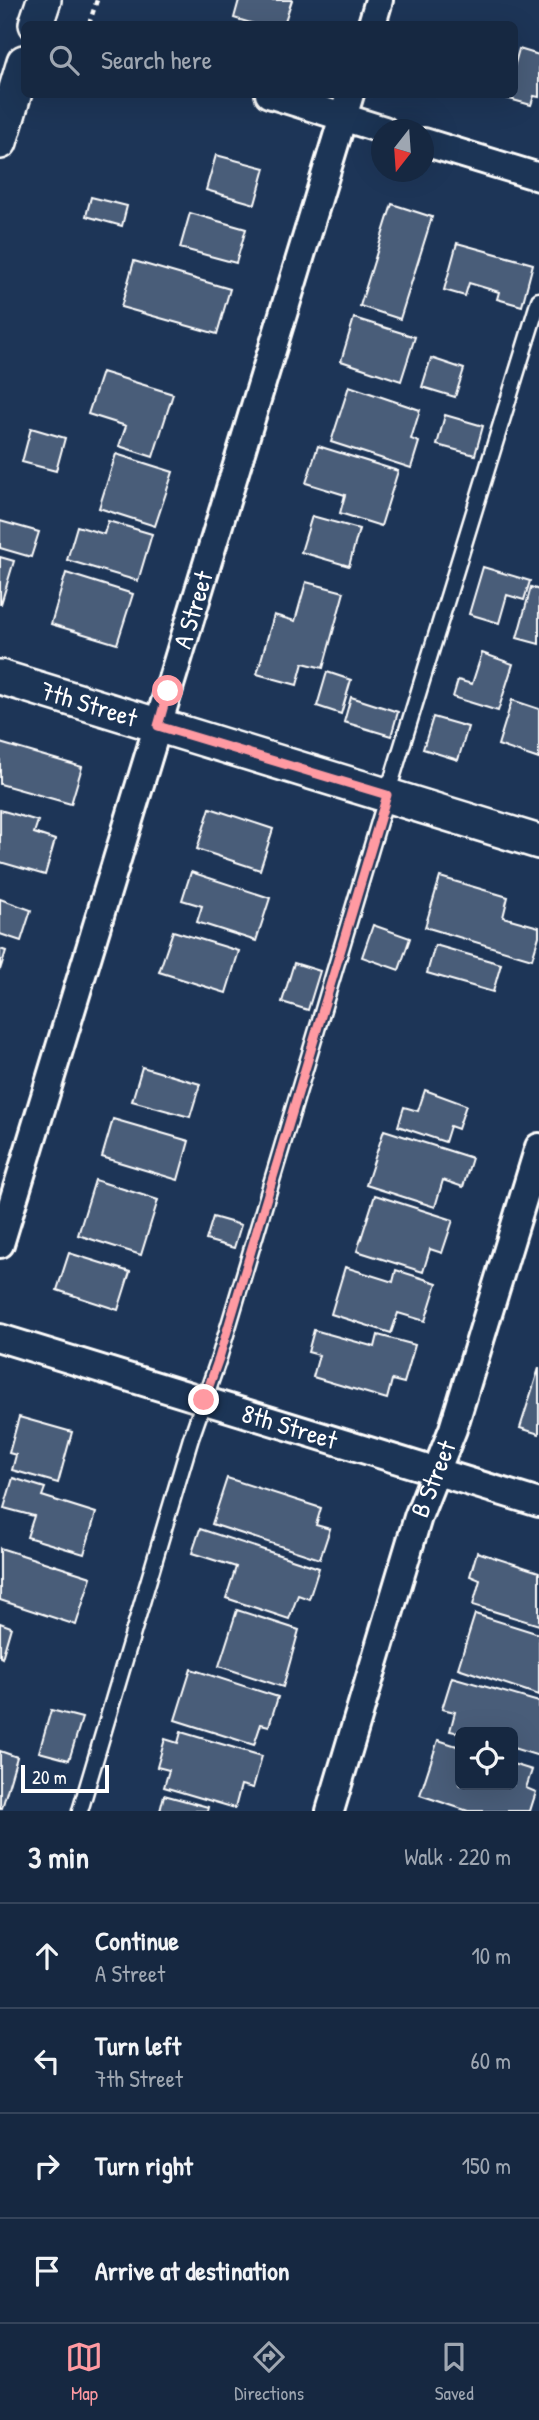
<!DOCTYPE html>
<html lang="en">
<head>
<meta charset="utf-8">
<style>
	:root { --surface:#162841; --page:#1f3048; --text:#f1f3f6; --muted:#9ea6b1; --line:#35445a; --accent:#ff9aa2 }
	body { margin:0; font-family:"Patrick Hand",sans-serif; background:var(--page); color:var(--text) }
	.controls { position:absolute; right:21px; bottom:21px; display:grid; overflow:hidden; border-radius:10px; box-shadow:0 7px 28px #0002 }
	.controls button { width:63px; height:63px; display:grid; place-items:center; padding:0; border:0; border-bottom:2px solid var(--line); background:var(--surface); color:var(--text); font:35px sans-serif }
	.compass { position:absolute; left:371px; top:119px; width:63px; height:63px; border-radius:50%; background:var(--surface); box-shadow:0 7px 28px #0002; rotate:197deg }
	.scale { position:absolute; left:21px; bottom:18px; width:88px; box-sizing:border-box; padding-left:7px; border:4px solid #fff; border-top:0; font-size:19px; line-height:24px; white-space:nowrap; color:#fff; -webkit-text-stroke:5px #1d3557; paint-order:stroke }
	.stop { position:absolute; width:21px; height:21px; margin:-16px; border:5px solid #ff9aa2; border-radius:50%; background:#fff }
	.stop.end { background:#ff9aa2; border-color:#fff; box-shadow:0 2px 7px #0008 }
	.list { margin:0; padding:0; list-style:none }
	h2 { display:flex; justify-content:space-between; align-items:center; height:91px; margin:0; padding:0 28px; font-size:30px }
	h2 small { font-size:23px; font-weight:400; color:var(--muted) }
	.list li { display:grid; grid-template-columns:46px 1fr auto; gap:21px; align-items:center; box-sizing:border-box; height:105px; padding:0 28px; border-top:2px solid var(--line) }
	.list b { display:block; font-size:26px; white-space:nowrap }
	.list p { margin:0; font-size:23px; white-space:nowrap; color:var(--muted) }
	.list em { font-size:23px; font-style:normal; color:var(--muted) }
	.icon { flex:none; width:38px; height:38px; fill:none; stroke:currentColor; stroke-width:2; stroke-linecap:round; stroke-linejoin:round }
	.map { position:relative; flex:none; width:539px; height:1811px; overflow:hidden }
	.search { position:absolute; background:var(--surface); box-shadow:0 7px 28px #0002; left:21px; right:21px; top:21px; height:77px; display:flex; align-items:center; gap:18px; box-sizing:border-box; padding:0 24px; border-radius:10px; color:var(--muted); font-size:26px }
	.sheet { height:511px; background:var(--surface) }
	nav { display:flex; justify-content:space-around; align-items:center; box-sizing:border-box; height:98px; border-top:2px solid var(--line); background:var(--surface); font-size:19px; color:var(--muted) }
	nav a { display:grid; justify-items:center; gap:4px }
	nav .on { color:var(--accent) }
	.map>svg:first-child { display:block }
	.building { fill:#4a5d79; stroke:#fff; stroke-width:2 }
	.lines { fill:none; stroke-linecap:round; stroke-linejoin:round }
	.service-casing { stroke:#fff; stroke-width:19 }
	.minor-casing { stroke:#fff; stroke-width:32 }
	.tertiary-casing { stroke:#fff; stroke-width:38 }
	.path { stroke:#fff; stroke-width:4.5; stroke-dasharray:5 5; stroke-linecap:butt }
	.service { stroke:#1d3557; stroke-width:14 }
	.minor { stroke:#1d3557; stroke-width:26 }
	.tertiary { stroke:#1d3557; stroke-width:33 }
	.route { stroke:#ff9aa2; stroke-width:9 }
	.labels { text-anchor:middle; stroke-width:5; stroke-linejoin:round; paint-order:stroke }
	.street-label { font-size:26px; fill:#fff; stroke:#1d3557 }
</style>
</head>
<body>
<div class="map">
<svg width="539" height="1811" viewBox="0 0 539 1811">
	<rect width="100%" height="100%" fill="#1d3557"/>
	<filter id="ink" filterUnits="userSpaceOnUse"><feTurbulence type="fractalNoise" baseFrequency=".0143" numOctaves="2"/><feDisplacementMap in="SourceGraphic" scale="14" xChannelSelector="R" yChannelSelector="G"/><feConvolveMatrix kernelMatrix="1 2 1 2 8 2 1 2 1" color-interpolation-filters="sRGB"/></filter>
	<g filter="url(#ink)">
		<!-- building -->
		<g class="building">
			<polygon points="239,0 292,0 284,24 254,24 234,18"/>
			<polygon points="519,49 539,55 539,97 534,96 531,105 506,98 507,94 514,94 514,67"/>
			<polygon points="216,155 265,168 255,204 206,190"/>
			<polygon points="91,197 127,206 122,226 86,216"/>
			<polygon points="392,204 432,217 400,319 360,306"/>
			<polygon points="190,213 246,229 236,263 180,248"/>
			<polygon points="457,243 533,264 522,306 497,299 499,292 469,283 465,296 444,290"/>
			<polygon points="134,261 230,289 217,334 121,307"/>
			<polygon points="354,318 415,337 401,381 341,361"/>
			<polygon points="431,358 464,369 455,397 422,387"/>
			<polygon points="102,372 173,394 153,457 119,446 126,426 88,414"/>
			<polygon points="349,386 420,410 411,439 419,442 411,468 331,442"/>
			<polygon points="445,415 483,426 475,455 437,445"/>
			<polygon points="31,428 65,438 56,471 22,462"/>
			<polygon points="318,446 398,471 381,526 340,513 345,495 306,483"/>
			<polygon points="116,454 173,472 155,526 99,508"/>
			<polygon points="312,516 359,529 349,566 301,552"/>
			<polygon points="0,521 39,532 31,557 0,548"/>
			<polygon points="108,521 152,534 138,581 67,560 77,526 104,534"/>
			<polygon points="0,557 14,561 1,604 0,604"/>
			<polygon points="483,567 530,581 524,600 507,595 499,623 469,614"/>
			<polygon points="66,573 133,594 117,644 51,624"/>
			<polygon points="306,582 344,592 323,668 303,663 297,685 257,674 274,615 295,621"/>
			<polygon points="531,587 539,590 539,644 517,638"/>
			<polygon points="482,653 513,664 498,711 453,697 458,680 472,684"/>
			<polygon points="327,672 351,680 341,714 317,706"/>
			<polygon points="351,697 398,712 391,736 344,722"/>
			<polygon points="512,700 539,709 539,759 498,745"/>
			<polygon points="433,717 468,727 458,760 423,749"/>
			<polygon points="0,743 82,767 71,804 0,784"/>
			<polygon points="210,808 273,829 260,870 197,849"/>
			<polygon points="0,810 38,821 34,833 55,840 45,875 0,862"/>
			<polygon points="191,872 270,898 256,941 197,922 202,906 182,900"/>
			<polygon points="440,877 508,897 503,917 539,927 539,936 532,959 425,927"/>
			<polygon points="0,899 31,910 21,941 0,934"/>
			<polygon points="373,925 410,938 399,970 362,957"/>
			<polygon points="173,931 239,951 226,993 159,972"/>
			<polygon points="435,945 501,964 493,992 427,973"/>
			<polygon points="0,949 6,951 0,970"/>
			<polygon points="294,963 320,971 308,1010 282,1002"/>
			<polygon points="142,1067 200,1084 190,1117 132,1101"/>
			<polygon points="425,1090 466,1105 458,1129 450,1126 445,1142 398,1126 404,1107 418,1111"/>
			<polygon points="113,1119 189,1141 178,1180 102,1157"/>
			<polygon points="384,1130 472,1158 463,1187 443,1180 435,1207 366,1185"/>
			<polygon points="95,1180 158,1200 141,1255 78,1235"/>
			<polygon points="375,1195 453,1220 442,1253 430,1249 423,1272 357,1251"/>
			<polygon points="213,1217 241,1225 234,1248 206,1240"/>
			<polygon points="69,1253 130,1272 118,1310 57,1290"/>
			<polygon points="345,1267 393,1282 396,1270 437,1283 425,1321 398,1313 391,1333 331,1314"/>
			<polygon points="314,1330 375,1347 378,1335 415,1345 404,1383 392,1380 387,1399 313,1377 319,1355 308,1352"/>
			<polygon points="539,1368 539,1434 520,1428"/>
			<polygon points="19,1417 72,1432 58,1483 12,1470 16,1455 9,1453"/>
			<polygon points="13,1478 45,1488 42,1496 96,1513 84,1554 27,1537 34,1516 4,1508"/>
			<polygon points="227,1478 321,1508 316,1525 330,1529 320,1559 212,1524"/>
			<polygon points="200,1529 319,1568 309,1599 298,1595 289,1619 226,1598 236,1567 192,1553"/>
			<polygon points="0,1548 91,1577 76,1625 0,1600"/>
			<polygon points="477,1552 539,1572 539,1625 473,1605 480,1580 470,1576"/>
			<polygon points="237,1610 299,1630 283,1687 219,1666"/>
			<polygon points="475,1614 539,1634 539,1695 458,1668"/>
			<polygon points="0,1623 11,1627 2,1658 0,1657"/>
			<polygon points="191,1669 278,1697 269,1726 261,1724 254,1745 175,1720"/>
			<polygon points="452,1677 539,1702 539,1756 513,1748 513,1732 460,1733 450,1731 455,1712 442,1709"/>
			<polygon points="51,1710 82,1718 69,1760 39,1752"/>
			<polygon points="181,1732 262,1756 253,1788 241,1785 235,1808 164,1787 169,1770 157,1767 165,1739 178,1743"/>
			<polygon points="438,1740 460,1747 460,1785 513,1785 513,1764 532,1770 526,1788 536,1792 530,1811 468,1811 420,1795"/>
			<polygon points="0,1751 17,1757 2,1808 0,1808"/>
			<polygon points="164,1795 208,1807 207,1811 160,1811"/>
		</g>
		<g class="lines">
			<!-- service casing -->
			<g class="service-casing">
				<polyline id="service" points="80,1811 191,1438 219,1358 387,795 539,300"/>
			</g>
			<!-- minor casing -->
			<g class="minor-casing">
				<g id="minor">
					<polyline points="372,24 379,0"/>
					<polyline points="269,94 384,130"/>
					<polyline points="424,142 539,177"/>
					<path id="s1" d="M0,1244L350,94"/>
					<path id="s2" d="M0,1338L539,1503"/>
					<path id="s3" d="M330,1811L418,1517L453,1429L539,1147"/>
				</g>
			</g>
			<!-- tertiary casing -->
			<g class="tertiary-casing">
				<g id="tertiary">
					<polyline points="36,24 44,0"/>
					<polyline points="0,142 24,62"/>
					<path id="s4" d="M0,677L539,842"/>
				</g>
			</g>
			<!-- path -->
			<polyline class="path" points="89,24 97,0"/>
			<!-- service -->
			<use href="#service" class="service"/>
			<!-- minor -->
			<use href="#minor" class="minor"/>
			<!-- tertiary -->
			<use href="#tertiary" class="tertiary"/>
		</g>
	</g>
	<g class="lines" filter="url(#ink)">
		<!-- route -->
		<polyline class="route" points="168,691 158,726 387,795 219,1358 204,1400"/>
	</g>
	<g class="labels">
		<!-- street labels -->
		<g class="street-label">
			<text dy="9" stroke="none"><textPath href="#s1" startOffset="663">A Street</textPath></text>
			<text dy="9" stroke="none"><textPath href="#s4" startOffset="93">7th Street</textPath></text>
			<text dy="9" stroke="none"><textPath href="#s2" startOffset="303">8th Street</textPath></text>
			<text dy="9" stroke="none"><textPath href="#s3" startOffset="348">B Street</textPath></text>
		</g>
	</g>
</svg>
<div class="controls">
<button><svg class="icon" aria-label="locate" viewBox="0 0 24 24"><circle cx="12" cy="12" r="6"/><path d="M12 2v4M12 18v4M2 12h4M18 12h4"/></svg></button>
</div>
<svg class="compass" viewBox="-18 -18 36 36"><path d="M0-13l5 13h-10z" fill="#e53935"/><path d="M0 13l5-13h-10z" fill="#9ea6b1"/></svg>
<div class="scale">20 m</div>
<div class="stop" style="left:168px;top:691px"></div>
<div class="stop end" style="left:204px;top:1400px"></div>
<div class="search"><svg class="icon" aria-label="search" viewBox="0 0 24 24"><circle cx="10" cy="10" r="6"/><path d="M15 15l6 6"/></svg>Search here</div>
</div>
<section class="sheet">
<h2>3 min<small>Walk · 220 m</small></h2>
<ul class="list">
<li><svg class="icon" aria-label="ahead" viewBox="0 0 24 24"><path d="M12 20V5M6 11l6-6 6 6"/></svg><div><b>Continue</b><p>A Street</p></div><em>10 m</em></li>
<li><svg class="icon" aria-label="left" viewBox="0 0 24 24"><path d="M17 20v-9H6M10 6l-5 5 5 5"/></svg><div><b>Turn left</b><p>7th Street</p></div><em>60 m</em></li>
<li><svg class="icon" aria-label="right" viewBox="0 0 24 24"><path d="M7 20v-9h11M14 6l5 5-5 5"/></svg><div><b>Turn right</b></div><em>150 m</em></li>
<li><svg class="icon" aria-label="arrive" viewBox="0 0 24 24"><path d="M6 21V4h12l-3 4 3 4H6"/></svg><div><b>Arrive at destination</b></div></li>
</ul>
</section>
<nav>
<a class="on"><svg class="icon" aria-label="map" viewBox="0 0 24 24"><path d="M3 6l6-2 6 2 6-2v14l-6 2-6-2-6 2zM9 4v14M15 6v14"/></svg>Map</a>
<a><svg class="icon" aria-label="directions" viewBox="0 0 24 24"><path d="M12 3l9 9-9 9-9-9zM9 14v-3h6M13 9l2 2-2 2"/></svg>Directions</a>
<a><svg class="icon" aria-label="saved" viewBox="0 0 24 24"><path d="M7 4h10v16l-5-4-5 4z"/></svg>Saved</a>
</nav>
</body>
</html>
